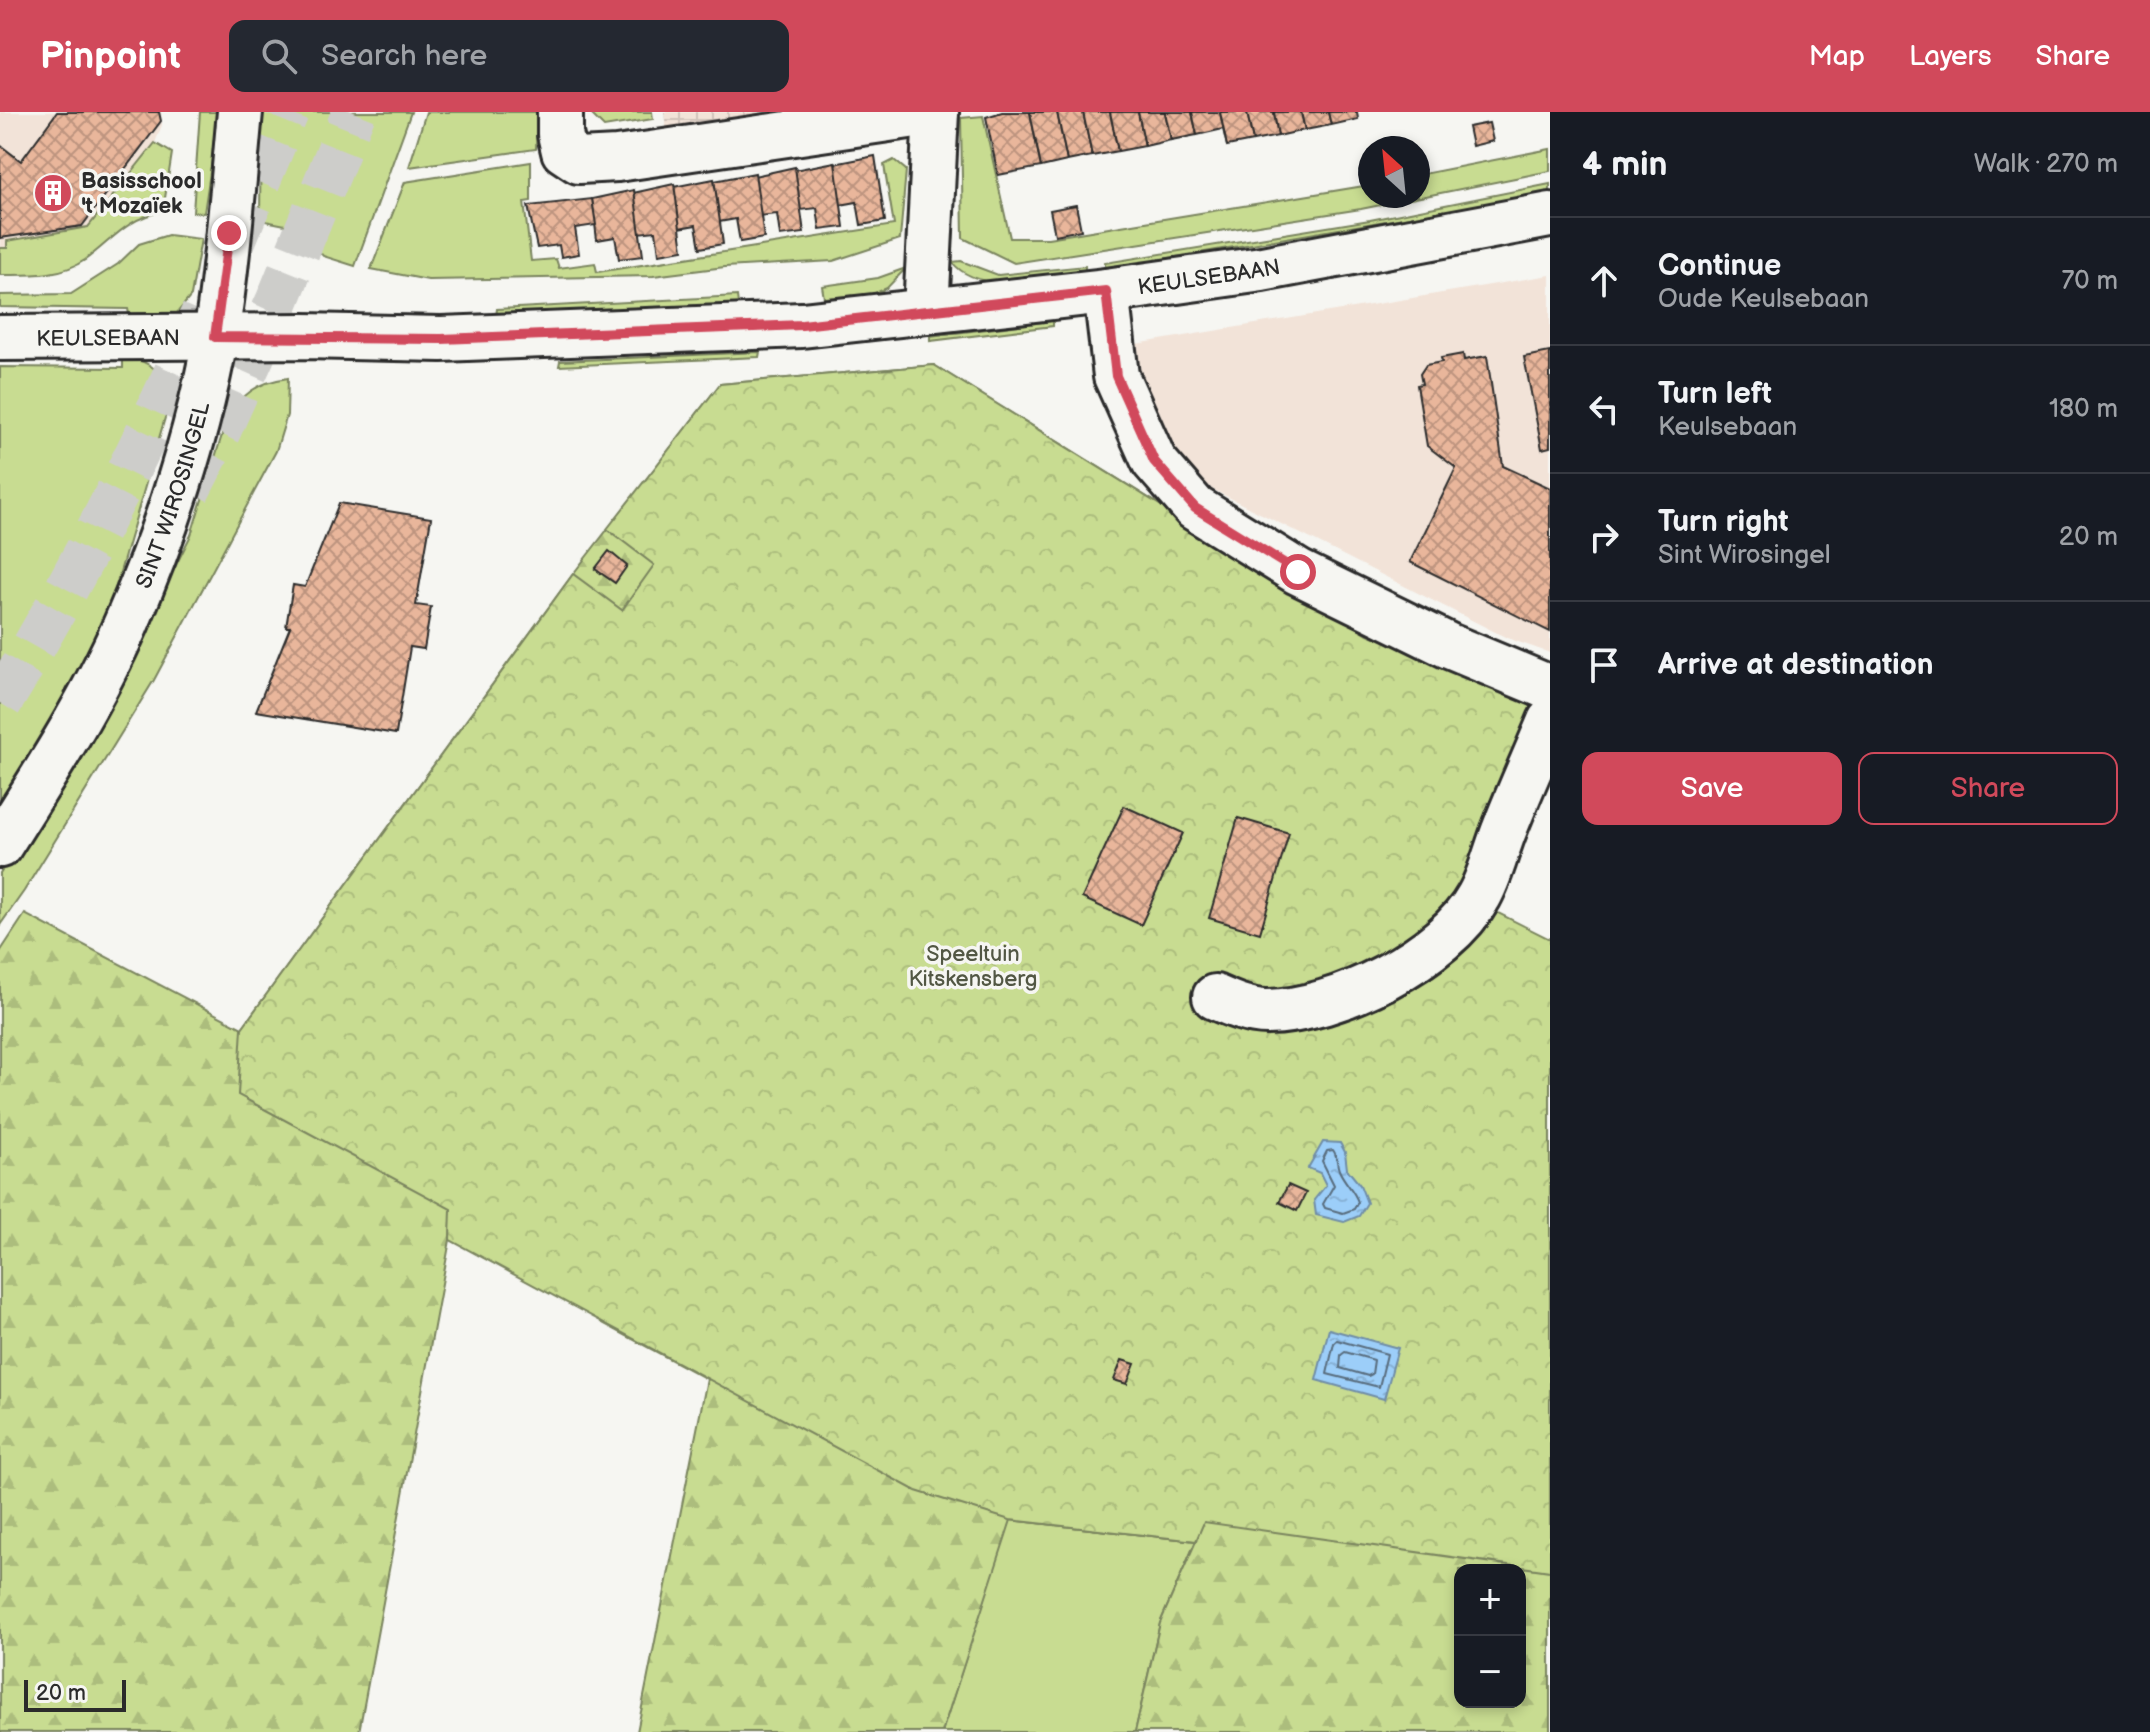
<!DOCTYPE html>
<html lang="en">
<head>
<meta charset="utf-8">
<style>
	:root { --surface:#171b24; --page:#242831; --text:#f1f3f6; --muted:#9ea1a6; --line:#363941; --accent:#d1495b }
	body { margin:0; font-family:"Balsamiq Sans",sans-serif; background:var(--page); color:var(--text) }
	.controls { position:absolute; right:24px; bottom:24px; display:grid; overflow:hidden; border-radius:16px; box-shadow:0 4px 12px #0003 }
	.controls button { width:72px; height:72px; display:grid; place-items:center; padding:0; border:0; border-bottom:2px solid var(--line); background:var(--surface); color:var(--text); font:40px sans-serif }
	.compass { position:absolute; left:1358px; top:24px; width:72px; height:72px; border-radius:50%; background:var(--surface); box-shadow:0 4px 12px #0003; rotate:333deg }
	.scale { position:absolute; left:24px; bottom:20px; width:102px; box-sizing:border-box; padding-left:8px; border:4px solid #2b2b2b; border-top:0; font-size:22px; line-height:28px; white-space:nowrap; color:#2b2b2b; -webkit-text-stroke:6px #f6f6f2; paint-order:stroke }
	.stop { position:absolute; width:24px; height:24px; margin:-18px; border:6px solid #d1495b; border-radius:50%; background:#fff }
	.stop.end { background:#d1495b; border-color:#fff; box-shadow:0 2px 8px #0008 }
	.list { margin:0; padding:0; list-style:none }
	h2 { display:flex; justify-content:space-between; align-items:center; height:104px; margin:0; padding:0 32px; font-size:34px }
	h2 small { font-size:26px; font-weight:400; color:var(--muted) }
	.list li { display:grid; grid-template-columns:52px 1fr auto; gap:24px; align-items:center; box-sizing:border-box; height:128px; padding:0 32px; border-top:2px solid var(--line) }
	.list b { display:block; font-size:30px; white-space:nowrap }
	.list p { margin:0; font-size:26px; white-space:nowrap; color:var(--muted) }
	.list em { font-size:26px; font-style:normal; color:var(--muted) }
	.actions { display:flex; gap:16px; padding:24px 32px }
	.actions a { flex:1; padding:18px 0; border:2px solid var(--accent); border-radius:16px; text-align:center; font-size:28px; color:var(--accent) }
	.actions .main { background:var(--accent); color:#fff }
	.icon { flex:none; width:44px; height:44px; fill:none; stroke:currentColor; stroke-width:2; stroke-linecap:round; stroke-linejoin:round }
	.map { position:relative; flex:none; width:1550px; height:1620px; overflow:hidden }
	header { display:flex; align-items:center; gap:48px; box-sizing:border-box; height:112px; padding:0 40px; background:var(--accent); color:#fff }
	header strong { font-size:38px }
	nav { display:flex; gap:44px; margin-inline-start:auto; font-size:28px }
	.search { width:560px; height:72px; background:var(--page); display:flex; align-items:center; gap:20px; box-sizing:border-box; padding:0 28px; border-radius:16px; color:var(--muted); font-size:30px }
	main { display:flex }
	aside { flex:1; background:var(--surface) }
	.map>svg:first-child { display:block }
	.built { fill:#f2e3d8 }
	.industrial { fill:url(#industrial-grid) }
	.grass { fill:#c8dc91; stroke:#7a845e; stroke-width:2 }
	.forest { fill:url(#forest-firs); stroke:#7a845e; stroke-width:2; fill-rule:evenodd }
	.park { fill:url(#park-crowns); stroke:#7a845e; stroke-width:2 }
	.water { fill:url(#water-ripples); stroke:#6f8da7; stroke-width:2 }
	.lines { fill:none; stroke-linecap:round; stroke-linejoin:round }
	.shore { stroke:#586c7d; stroke-width:2 }
	.building { fill:url(#building-cross-hatch); stroke:#2b2b2b; stroke-width:2 }
	.highway-tunnel { stroke:#cdcdca; stroke-width:44; stroke-dasharray:44 22; stroke-linecap:butt }
	.minor-casing { stroke:#2b2b2b; stroke-width:50 }
	.minor { stroke:#f6f6f2; stroke-width:44 }
	.route { stroke:#d1495b; stroke-width:10 }
	.labels { text-anchor:middle; stroke-width:7; stroke-linejoin:round; paint-order:stroke }
	.poi-label { font-size:22px; font-weight:bold; fill:#2b2b2b; stroke:#f6f6f2; text-anchor:start }
	.street-label { font-size:22px; fill:#2b2b2b; stroke:#f6f6f2 }
	.park-label { font-size:22px; fill:#525744; stroke:#f6f6f2 }
</style>
</head>
<body>
<header>
<strong>Pinpoint</strong>
<div class="search"><svg class="icon" aria-label="search" viewBox="0 0 24 24"><circle cx="10" cy="10" r="6"/><path d="M15 15l6 6"/></svg>Search here</div>
<nav><a>Map</a><a>Layers</a><a>Share</a></nav>
</header>
<main>
<div class="map">
<svg width="1550" height="1620" viewBox="0 0 1550 1620">
	<defs>
		<pattern id="industrial-grid" width="8" height="8" patternUnits="userSpaceOnUse" patternTransform="scale(2)"><rect width="8" height="8" fill="#f2e3d8"/><path d="M0 4h8M4 0v8" fill="none" stroke="#d0c3ba"/></pattern>
		<pattern id="forest-firs" width="22" height="20" patternUnits="userSpaceOnUse" patternTransform="scale(2)"><rect width="22" height="20" fill="#c8dc91"/><path d="M5 1l3.5 6h-7zM16 11l3.5 6h-7z" fill="#acbd7d"/></pattern>
		<pattern id="park-crowns" width="20" height="18" patternUnits="userSpaceOnUse" patternTransform="scale(2)"><rect width="20" height="18" fill="#c8dc91"/><path d="M2 6a3 3 0 1 1 6 0M12 15a3 3 0 1 1 6 0" fill="none" stroke="#acbd7d"/></pattern>
		<pattern id="water-ripples" width="26" height="14" patternUnits="userSpaceOnUse" patternTransform="scale(2)"><rect width="26" height="14" fill="#9ccef9"/><path d="M2 4q2-2 4 0t4 0M15 11q2-2 4 0t4 0" fill="none" stroke="#87b1d6"/></pattern>
		<pattern id="building-cross-hatch" width="8" height="8" patternUnits="userSpaceOnUse" patternTransform="scale(2)"><rect width="8" height="8" fill="#e9b69b"/><path d="M0 0l8 8M0 8l8-8" fill="none" stroke="#bd947f"/></pattern>
	</defs>
	<rect width="100%" height="100%" fill="#f6f6f2"/>
	<filter id="ink" filterUnits="userSpaceOnUse"><feTurbulence type="fractalNoise" baseFrequency=".0125" numOctaves="2"/><feDisplacementMap in="SourceGraphic" scale="16" xChannelSelector="R" yChannelSelector="G"/><feConvolveMatrix kernelMatrix="1 2 1 2 8 2 1 2 1" color-interpolation-filters="sRGB"/></filter>
	<g filter="url(#ink)">
		<!-- built -->
		<g class="built">
			<polygon points="0,0 161,0 162,13 155,31 88,115 7,129 7,136 0,136"/>
			<polygon points="1550,163 1550,541 1507,526 1212,377 1178,346 1148,292 1137,251 1136,232"/>
		</g>
		<!-- industrial -->
		<polygon class="industrial" points="664,0 781,0 666,17"/>
		<!-- grass -->
		<g class="grass">
			<polygon points="200,0 219,0 204,101 193,100"/>
			<polygon points="261,0 411,0 355,154 323,144 300,116 260,108"/>
			<polygon points="426,0 537,0 536,37 409,55"/>
			<polygon points="593,0 652,0 653,7 604,15 592,3"/>
			<polygon points="983,4 1010,126 1048,126 1370,73 1370,84 1418,84 1418,63 1550,37 1550,59 1361,97 1014,151 963,126 961,6"/>
			<path d="M155,31L172,41L163,99C124,108 115,126 85,148C60,165 28,163 0,163V136H7V129L88,115Z"/>
			<polygon points="894,48 906,58 900,127 833,149 725,155 653,164 428,168 371,157 405,70 531,50 531,89 524,90 531,149 556,147 559,156 595,151 597,160 894,113 884,53"/>
			<polygon points="1550,72 1550,81 1105,157 1105,151 1370,108"/>
			<polygon points="168,123 201,127 191,184 172,207 131,211 128,197 0,195 0,183 71,182 118,152 139,132"/>
			<path d="M961,149L998,163L1085,154V161C1046,165 980,185 952,150Z"/>
			<polygon points="906,156 887,176 873,182 824,186 822,174 878,166"/>
			<polygon points="737,184 738,192 496,204 497,197"/>
			<polygon points="1053,209 1053,214 930,229 930,224"/>
			<polygon points="760,240 759,245 559,254 560,249"/>
			<path d="M123,244C157,252 161,258 169,292L111,491L75,572L0,694V255L123,256Z"/>
			<path d="M288,266L287,303L276,339L154,568L24,779L0,813V761L39,702L118,570L191,423L226,310C240,282 258,270 288,266Z"/>
			<polygon points="1010,1408 1196,1429 1160,1511 1135,1620 942,1620"/>
		</g>
		<!-- forest -->
		<path class="forest" d="M934,253L1368,522L1546,592L1466,742L1550,1222V1620H1135L1160,1511L1196,1429L1011,1408L942,1620H637L707,1267L601,1210L671,1086L451,1109L450,1128L359,1620H0V840L25,802L242,916L573,462L720,272ZM1460,1458H1520V1590H1460Z"/>
		<!-- park -->
		<polygon class="park" points="934,253 1368,522 1550,594 1480,792 1550,827 1550,1459 1204,1410 1196,1429 1010,1408 916,1379 450,1128 451,1097 238,983 242,916 573,462 622,498 654,453 607,417 720,272"/>
		<!-- water -->
		<g class="water">
			<polygon points="1323,1030 1340,1031 1345,1040 1347,1057 1360,1073 1367,1091 1359,1104 1344,1110 1316,1103 1314,1088 1326,1073 1320,1061 1308,1056"/>
			<polygon points="1329,1217 1398,1236 1384,1287 1316,1268"/>
		</g>
		<g class="lines">
			<!-- shore -->
			<g class="shore">
				<path d="M1333,1038C1338,1045 1336,1050 1339,1058C1344,1070 1354,1078 1358,1090L1354,1097L1343,1101L1325,1096L1323,1092L1334,1073L1322,1049L1327,1039Z"/>
				<polygon points="1337,1228 1387,1242 1379,1275 1327,1262 1334,1231"/>
				<polygon points="1345,1240 1374,1248 1372,1262 1368,1264 1340,1256 1341,1243"/>
			</g>
		</g>
		<!-- building -->
		<g class="building">
			<polygon points="57,0 159,0 161,9 82,114 0,126 0,33 21,49"/>
			<polygon points="1002,0 1030,0 1041,55 998,63 986,5"/>
			<polygon points="1030,0 1057,0 1067,49 1041,55"/>
			<polygon points="1057,0 1083,0 1092,44 1067,49"/>
			<polygon points="1083,0 1110,0 1118,39 1092,44"/>
			<polygon points="1110,0 1138,0 1145,34 1118,39"/>
			<polygon points="1138,0 1165,0 1171,28 1145,34"/>
			<polygon points="1165,0 1192,0 1197,23 1171,28"/>
			<polygon points="1192,0 1220,0 1227,34 1223,17 1197,23"/>
			<polygon points="1220,0 1247,0 1253,29 1227,34"/>
			<polygon points="1247,0 1274,0 1278,24 1253,29"/>
			<polygon points="1274,0 1301,0 1305,18 1278,24"/>
			<polygon points="1301,0 1328,0 1331,13 1305,18"/>
			<polygon points="1328,0 1357,0 1358,7 1331,13"/>
			<polygon points="1489,11 1493,29 1472,34 1468,15"/>
			<polygon points="875,44 885,109 861,113 857,90 840,93 834,52"/>
			<polygon points="835,50 844,115 820,118 817,96 800,98 794,58"/>
			<polygon points="795,55 804,121 780,124 777,102 759,104 754,64"/>
			<polygon points="755,61 764,126 740,130 736,107 719,110 714,69"/>
			<polygon points="714,67 723,132 700,136 696,113 679,116 673,75"/>
			<polygon points="674,72 683,138 659,142 656,119 638,121 633,81"/>
			<polygon points="634,78 643,144 619,147 615,125 597,128 592,87"/>
			<polygon points="592,87 596,113 575,116 579,142 561,145 559,133 537,136 528,94"/>
			<polygon points="1076,93 1081,118 1055,123 1050,98"/>
			<polygon points="1550,240 1550,335 1542,337 1524,245"/>
			<polygon points="1463,242 1464,248 1487,244 1503,354 1550,376 1550,520 1410,450 1456,356 1427,334 1417,273 1422,272 1420,262 1426,253 1442,250 1441,246"/>
			<polygon points="339,391 431,406 416,493 431,495 424,537 410,535 396,622 256,599 290,515 286,515 293,473 305,475"/>
			<polygon points="609,439 627,454 615,471 595,457"/>
			<polygon points="1124,694 1183,721 1141,813 1082,786"/>
			<polygon points="1238,706 1289,721 1260,821 1209,806"/>
			<polygon points="1288,1073 1306,1081 1297,1099 1279,1090"/>
			<polygon points="1122,1248 1135,1252 1127,1272 1114,1268"/>
		</g>
		<g class="lines">
			<!-- highway-tunnel -->
			<g class="highway-tunnel">
				<polyline points="233,131 287,0"/>
				<polyline points="188,379 219,319 278,188 354,0"/>
				<path d="M0,591C78,464 145,330 206,194"/>
			</g>
			<!-- minor casing -->
			<g class="minor-casing">
				<g id="minor">
					<polyline points="560,0 560,22 564,39 579,49 617,47 936,0"/>
					<polyline points="1106,179 1116,264 1154,349 1195,396 1298,460 1449,534 1550,576"/>
					<polyline points="926,199 936,0"/>
					<path id="s1" d="M0,226L304,224L441,227L802,213L1106,179L1262,157L1550,103"/>
					<path id="s2" d="M0,733C45,662 92,589 126,512C166,420 198,322 216,223C228,149 233,74 240,0"/>
					<path d="M1215,885C1231,892 1249,900 1267,900C1335,900 1446,845 1479,784C1491,763 1496,738 1505,716C1519,680 1535,645 1550,609"/>
				</g>
			</g>
			<!-- minor -->
			<use href="#minor" class="minor"/>
		</g>
	</g>
	<g class="lines" filter="url(#ink)">
		<!-- route -->
		<polyline class="route" points="229,121 215,225 441,227 802,213 1106,179 1116,264 1154,349 1195,396 1298,460"/>
	</g>
	<!-- icons -->
	<defs>
		<g id="building-disc" transform="scale(2)"><circle r="9.5" fill="#d1495b" stroke="#f6f6f2"/><path d="M-4-6H4V6H1V3H-1V6H-4ZM-2.5-4.3h1.7v1.8h-1.7ZM.8-4.3h1.7v1.8H.8ZM-2.5-1h1.7V.8h-1.7ZM.8-1h1.7V.8H.8Z" fill="#fff"/></g>
	</defs>
	<g fill-rule="evenodd">
		<use href="#building-disc" x="53" y="81"/>
	</g>
	<g class="labels">
		<!-- poi labels -->
		<g class="poi-label">
			<text x="81" y="76">Basisschool<tspan x="81" dy="25">'t Mozaïek</tspan></text>
		</g>
		<!-- street labels -->
		<g class="street-label">
			<text dy="8" stroke="none"><textPath href="#s1" startOffset="1212">KEULSEBAAN</textPath></text>
			<text dy="8" stroke="none"><textPath href="#s1" startOffset="108">KEULSEBAAN</textPath></text>
			<text dy="8" stroke="none"><textPath href="#s2" startOffset="392">SINT WIROSINGEL</textPath></text>
		</g>
		<!-- park labels -->
		<g class="park-label">
			<text x="973" y="849">Speeltuin<tspan x="973" dy="25">Kitskensberg</tspan></text>
		</g>
	</g>
</svg>
<div class="controls">
<button>+</button>
<button>−</button>
</div>
<svg class="compass" viewBox="-18 -18 36 36"><path d="M0-13l5 13h-10z" fill="#e53935"/><path d="M0 13l5-13h-10z" fill="#9ea1a6"/></svg>
<div class="scale">20 m</div>
<div class="stop" style="left:1298px;top:460px"></div>
<div class="stop end" style="left:229px;top:121px"></div>
</div>
<aside>
<h2>4 min<small>Walk · 270 m</small></h2>
<ul class="list">
<li><svg class="icon" aria-label="ahead" viewBox="0 0 24 24"><path d="M12 20V5M6 11l6-6 6 6"/></svg><div><b>Continue</b><p>Oude Keulsebaan</p></div><em>70 m</em></li>
<li><svg class="icon" aria-label="left" viewBox="0 0 24 24"><path d="M17 20v-9H6M10 6l-5 5 5 5"/></svg><div><b>Turn left</b><p>Keulsebaan</p></div><em>180 m</em></li>
<li><svg class="icon" aria-label="right" viewBox="0 0 24 24"><path d="M7 20v-9h11M14 6l5 5-5 5"/></svg><div><b>Turn right</b><p>Sint Wirosingel</p></div><em>20 m</em></li>
<li><svg class="icon" aria-label="arrive" viewBox="0 0 24 24"><path d="M6 21V4h12l-3 4 3 4H6"/></svg><div><b>Arrive at destination</b></div></li>
</ul>
<div class="actions"><a class="main">Save</a><a>Share</a></div>
</aside>
</main>
</body>
</html>
